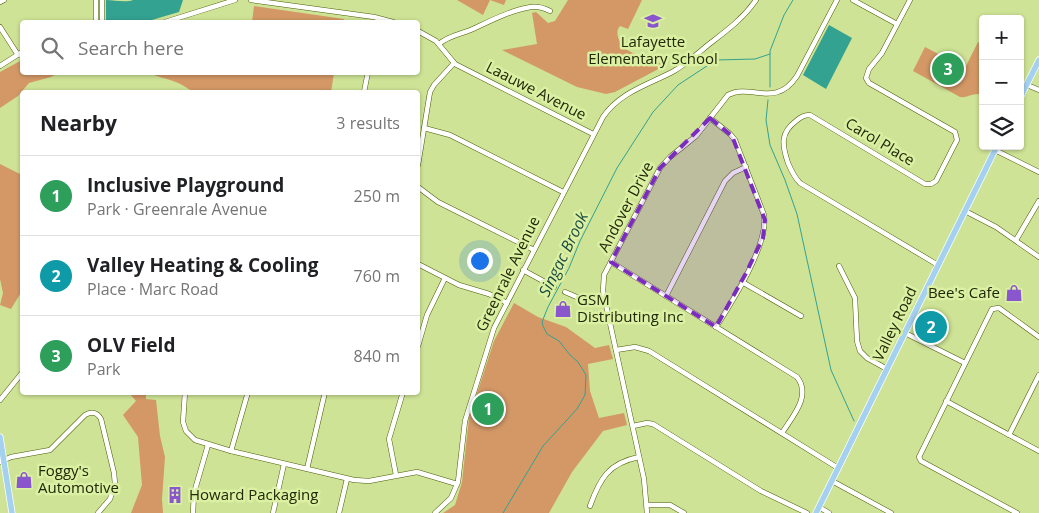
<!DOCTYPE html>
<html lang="en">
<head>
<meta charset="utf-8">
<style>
	:root { --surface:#fff; --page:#f6f6f6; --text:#202124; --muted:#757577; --line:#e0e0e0; --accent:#b45309 }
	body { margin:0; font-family:"Open Sans",sans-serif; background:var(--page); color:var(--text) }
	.controls { position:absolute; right:15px; top:15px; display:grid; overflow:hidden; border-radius:5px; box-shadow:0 1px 4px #0004 }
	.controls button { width:45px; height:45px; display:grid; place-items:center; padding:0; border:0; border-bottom:1px solid var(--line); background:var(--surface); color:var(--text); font:25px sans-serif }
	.you { position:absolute; left:479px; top:260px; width:18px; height:18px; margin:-12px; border:4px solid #fff; border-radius:50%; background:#1a73e8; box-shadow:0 0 0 8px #1a73e833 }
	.badge { display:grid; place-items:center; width:32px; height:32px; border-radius:50%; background:var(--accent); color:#fff; font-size:16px; font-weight:700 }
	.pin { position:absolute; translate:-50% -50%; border:2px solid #fff; box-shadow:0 1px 5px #0006 }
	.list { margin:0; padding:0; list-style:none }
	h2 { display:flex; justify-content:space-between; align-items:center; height:65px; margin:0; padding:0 20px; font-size:21px }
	h2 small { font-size:16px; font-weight:400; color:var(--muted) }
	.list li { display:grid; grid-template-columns:32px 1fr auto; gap:15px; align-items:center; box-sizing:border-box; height:80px; padding:0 20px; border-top:1px solid var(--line) }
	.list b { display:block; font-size:19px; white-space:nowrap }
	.list p { margin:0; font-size:16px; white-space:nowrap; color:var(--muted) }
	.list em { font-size:16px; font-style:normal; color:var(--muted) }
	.icon { flex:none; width:28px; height:28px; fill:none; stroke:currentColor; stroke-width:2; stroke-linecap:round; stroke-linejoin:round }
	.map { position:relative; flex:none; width:1039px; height:513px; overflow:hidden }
	.search { position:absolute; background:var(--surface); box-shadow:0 1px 4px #0004; left:20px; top:20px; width:400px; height:55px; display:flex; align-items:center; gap:12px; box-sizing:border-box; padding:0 18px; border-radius:5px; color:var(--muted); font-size:19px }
	.panel { position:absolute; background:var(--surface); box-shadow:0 1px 4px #0004; left:20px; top:90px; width:400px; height:305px; border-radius:5px }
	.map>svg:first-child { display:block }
	.green { fill:#d39866 }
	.water { fill:#33a291 }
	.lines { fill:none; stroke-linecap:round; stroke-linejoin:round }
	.stream { stroke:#33a291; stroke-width:1 }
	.minor-casing { stroke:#4c5c06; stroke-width:5.5 }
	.major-casing { stroke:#fff; stroke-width:7 }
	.minor { stroke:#fff; stroke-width:4.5 }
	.major { stroke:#a5d1f0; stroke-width:5.5 }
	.marked { fill:#7b2cbf; fill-opacity:0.2; stroke:#7b2cbf; stroke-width:4; stroke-dasharray:10 6; stroke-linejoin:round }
	.labels { text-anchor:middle; stroke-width:5; stroke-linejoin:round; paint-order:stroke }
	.poi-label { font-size:15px; fill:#212808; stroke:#dbf0a2; text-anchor:start }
	.street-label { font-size:15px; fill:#212808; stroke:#dbf0a2 }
	.water-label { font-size:16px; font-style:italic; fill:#1a4941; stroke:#dbf0a2 }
</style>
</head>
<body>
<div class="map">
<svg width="1039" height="513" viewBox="0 0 1039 513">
	<rect width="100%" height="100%" fill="#cee395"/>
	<!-- green -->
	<g class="green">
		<polygon points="457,0 506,0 504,5 490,0 483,15"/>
		<path d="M568,0H642L628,29L620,26C617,30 617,32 618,37C624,59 651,53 664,66L615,92L606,94L577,87L502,50L537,44L532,13L536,12L548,23L555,21Z"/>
		<polygon points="254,6 344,19 343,22 252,22"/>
		<path d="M978,42L983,45V98L978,94C971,94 966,98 960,97L913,71L925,47L965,68Z"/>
		<polygon points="22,60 22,72 58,73 51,77 29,83 18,96 0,108 0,72"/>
		<path d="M207,72L226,75L231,72L334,73L331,92H213L209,91L208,92C187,93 190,87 173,81C165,78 157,77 150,73Z"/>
		<polygon points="0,164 22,175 22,291 11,309 0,305 3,293 0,279"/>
		<polygon points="514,303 538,317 566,327 595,348 609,345 613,359 588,364 590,391 599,418 624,413 627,425 603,431 572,472 549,513 443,513 455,505 462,482 469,418 494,341"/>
		<polygon points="129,393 146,393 146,399 156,400 160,436 165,457 162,499 163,513 131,513 142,485 138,437 123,415 136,401"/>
	</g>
	<!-- water -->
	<g class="water">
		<path d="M106,0C115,0 125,3 133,0H183L179,12L145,22H106Z"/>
		<polygon points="829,25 852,38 826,89 803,75"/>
	</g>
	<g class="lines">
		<!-- stream -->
		<g class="stream">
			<polyline points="770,87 770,51 784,15 793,0"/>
			<polyline points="768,100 766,120 770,145 785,180 797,214 831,370 854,421"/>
			<polyline points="503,513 543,446 577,409 585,395 586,375 578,362 570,355 559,341 547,334 543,326 542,322 548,307 569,268 580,241 617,168 653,112 678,85 716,60 755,59 770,54"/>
		</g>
		<!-- minor casing -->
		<g class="minor-casing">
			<g id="minor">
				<polyline points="96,0 96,22"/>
				<polyline points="251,0 374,17 393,22"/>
				<polyline points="853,0 897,24"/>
				<path d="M910,0L882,53L869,69L866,78L869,83L955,132L957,140L936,181L931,184H925L810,115C804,115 801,117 796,121C780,133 782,145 788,163C791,170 794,177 800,183L938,265"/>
				<polyline points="0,2 4,0"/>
				<polyline points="102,22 102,0"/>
				<polyline points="165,22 235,0"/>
				<polyline points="0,27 18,55"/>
				<polyline points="418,31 436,41 455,64 593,134"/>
				<path d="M439,44C449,35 463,34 475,28C492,20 512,10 531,7C538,6 544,8 550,11"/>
				<polyline points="0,66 22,52"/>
				<polyline points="1027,85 1039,90"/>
				<polyline points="364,92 368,72"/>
				<path d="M710,118L730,134L735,140L764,215C769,244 732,302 716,327"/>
				<polyline points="424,128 450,135 563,192"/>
				<polyline points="995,150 1039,172"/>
				<polyline points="418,165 430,92 434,85 454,63"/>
				<polyline points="418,187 438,202 534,250"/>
				<polyline points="965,211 996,227 1039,257"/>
				<polyline points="1016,240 1039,201"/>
				<path d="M611,262L797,377C812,396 792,417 782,433"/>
				<polyline points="418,264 459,285 489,294 507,303"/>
				<polyline points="839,266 855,298 857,341 860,351 867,358 887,369"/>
				<polyline points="523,270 554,287"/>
				<polyline points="742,282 801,316"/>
				<polyline points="565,292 586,301 605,300"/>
				<polyline points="666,296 725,181 733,173 746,167"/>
				<polyline points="905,333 965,363"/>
				<polyline points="418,346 427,315 445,278"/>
				<polyline points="616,350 635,347 649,351 838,468"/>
				<polyline points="185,392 183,422 186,431 195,440 231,451 354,480 369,481 417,472 457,484"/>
				<polyline points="0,400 22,373"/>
				<polyline points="946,401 1039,451"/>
				<polyline points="633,426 647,423 653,424 761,491 807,513"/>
				<polyline points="1009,435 1039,375"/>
				<polyline points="231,451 248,392"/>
				<path d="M0,462L11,457L50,450L85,415C91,411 97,412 101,419L114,473L115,484L110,499L98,513"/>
				<polyline points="307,469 325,392"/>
				<polyline points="396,475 389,439 403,392"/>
				<polyline points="832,481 891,513"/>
				<polyline points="647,505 670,505 684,513"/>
				<path d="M590,506C600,478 609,463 639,457"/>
				<polyline points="819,507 829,513"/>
				<polyline points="193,513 194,493 208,445"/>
				<polyline points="273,513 284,464"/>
				<polyline points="339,513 347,479"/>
				<path d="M435,513L451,498L458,482L465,421L494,328L603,117C620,92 648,85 674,71C686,64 697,54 708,45C726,31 743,19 756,0"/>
				<path d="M647,513L644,479L603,291L604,275L660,168L670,157L696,136L728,95C751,83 775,109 797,76L837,0"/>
				<polyline points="1017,513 921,461 919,457 992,309 999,308 1039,337"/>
			</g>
		</g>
		<!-- major casing -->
		<g class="major-casing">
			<g id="major">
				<polyline points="1020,98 1039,60"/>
				<polyline points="0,437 12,513"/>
				<polyline points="816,513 997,146"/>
			</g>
		</g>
		<!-- minor -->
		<use href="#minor" class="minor"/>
		<!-- major -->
		<use href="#major" class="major"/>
	</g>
	<!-- marked area -->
	<path class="marked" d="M710,118L732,136L765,220L763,238L745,275L716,327L611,262L660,168Z"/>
	<!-- icons -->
	<defs>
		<g id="school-bare" transform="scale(1.35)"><path d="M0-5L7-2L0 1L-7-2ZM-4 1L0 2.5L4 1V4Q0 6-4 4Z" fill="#8a56ce" stroke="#dbf0a2" stroke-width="2.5" paint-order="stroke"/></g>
		<g id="shop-bare" transform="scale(1.35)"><path d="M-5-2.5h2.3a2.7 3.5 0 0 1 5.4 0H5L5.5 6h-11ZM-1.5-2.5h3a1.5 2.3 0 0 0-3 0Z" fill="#8a56ce" stroke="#dbf0a2" stroke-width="2.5" paint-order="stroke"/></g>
		<g id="building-bare" transform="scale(1.35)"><path d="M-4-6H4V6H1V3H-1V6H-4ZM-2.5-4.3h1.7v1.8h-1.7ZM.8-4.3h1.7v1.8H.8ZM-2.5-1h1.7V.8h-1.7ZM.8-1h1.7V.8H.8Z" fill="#8a56ce" stroke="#dbf0a2" stroke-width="2.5" paint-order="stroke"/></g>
	</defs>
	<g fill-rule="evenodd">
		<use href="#school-bare" x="653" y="21"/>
		<use href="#shop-bare" x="1014" y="293"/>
		<use href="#shop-bare" x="563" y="309"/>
		<use href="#shop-bare" x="24" y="480"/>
		<use href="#building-bare" x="175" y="495"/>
	</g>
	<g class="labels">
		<!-- poi labels -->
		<g class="poi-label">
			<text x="653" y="47" text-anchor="middle">Lafayette<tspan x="653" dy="17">Elementary School</tspan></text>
			<text x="1000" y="298" text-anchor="end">Bee's Cafe</text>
			<text x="577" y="305">GSM<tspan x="577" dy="17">Distributing Inc</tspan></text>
			<text x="38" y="476">Foggy's<tspan x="38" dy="17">Automotive</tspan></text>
			<text x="189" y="500">Howard Packaging</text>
		</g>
		<!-- street labels -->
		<g class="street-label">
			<text transform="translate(536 91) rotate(27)" y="5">Laauwe Avenue</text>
			<text transform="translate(880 142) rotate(31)" y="5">Carol Place</text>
			<text transform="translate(626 207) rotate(-62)" y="5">Andover Drive</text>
			<text transform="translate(508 274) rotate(-64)" y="5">Greenrale Avenue</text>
			<text transform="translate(895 324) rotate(-64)" y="5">Valley Road</text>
		</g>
		<!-- water labels -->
		<g class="water-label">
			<text transform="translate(563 254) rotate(-64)" y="6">Singac Brook</text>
		</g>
	</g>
</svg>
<div class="controls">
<button>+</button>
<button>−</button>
<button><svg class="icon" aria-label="layers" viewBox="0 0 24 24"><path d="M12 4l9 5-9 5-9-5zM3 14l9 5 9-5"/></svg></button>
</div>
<div class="you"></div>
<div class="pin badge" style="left:488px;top:409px;background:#2e9e5b">1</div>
<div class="pin badge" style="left:931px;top:327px;background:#0f9aa8">2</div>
<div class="pin badge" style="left:948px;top:69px;background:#2e9e5b">3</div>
<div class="search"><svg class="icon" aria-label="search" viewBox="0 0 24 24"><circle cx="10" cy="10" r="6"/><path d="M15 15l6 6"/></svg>Search here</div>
<section class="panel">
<h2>Nearby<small>3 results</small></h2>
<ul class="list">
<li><span class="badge" style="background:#2e9e5b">1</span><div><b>Inclusive Playground</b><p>Park · Greenrale Avenue</p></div><em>250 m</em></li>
<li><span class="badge" style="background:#0f9aa8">2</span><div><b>Valley Heating &amp; Cooling</b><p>Place · Marc Road</p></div><em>760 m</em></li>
<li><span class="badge" style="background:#2e9e5b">3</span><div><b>OLV Field</b><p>Park</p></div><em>840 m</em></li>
</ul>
</section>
</div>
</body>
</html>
